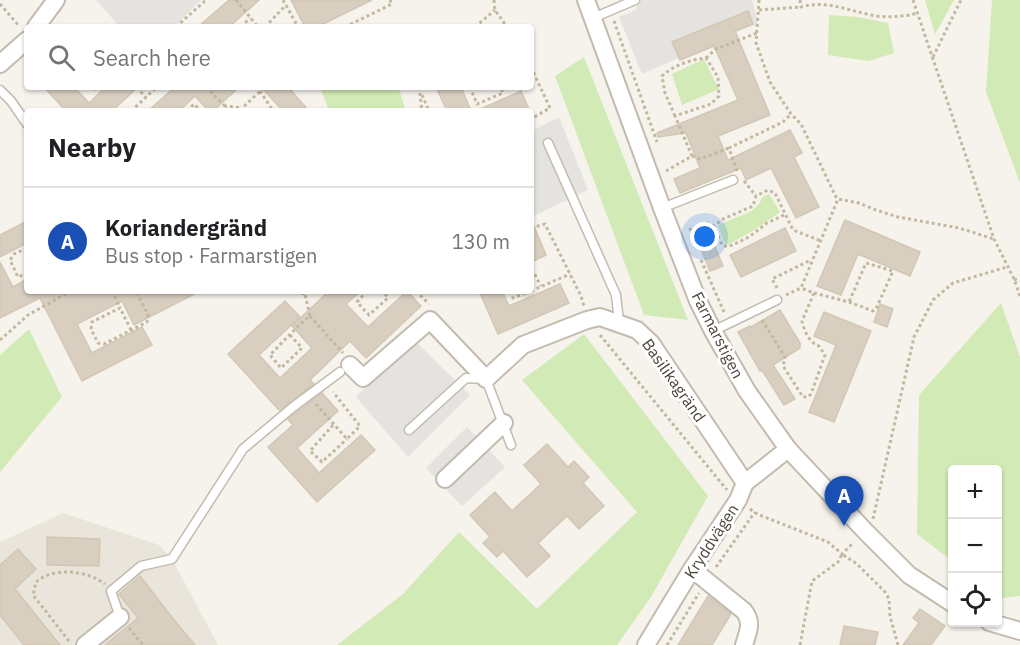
<!DOCTYPE html>
<html lang="en">
<head>
<meta charset="utf-8">
<style>
	:root { --surface:#fff; --page:#f6f6f6; --text:#202124; --muted:#757577; --line:#e0e0e0; --accent:#ea580c }
	body { margin:0; font-family:"IBM Plex Sans",sans-serif; background:var(--page); color:var(--text) }
	.controls { position:absolute; right:18px; bottom:18px; display:grid; overflow:hidden; border-radius:6px; box-shadow:0 2px 4px #0004 }
	.controls button { width:54px; height:54px; display:grid; place-items:center; padding:0; border:0; border-bottom:2px solid var(--line); background:var(--surface); color:var(--text); font:30px sans-serif }
	.you { position:absolute; left:705px; top:237px; width:21px; height:21px; margin:-15px; border:4px solid #fff; border-radius:50%; background:#1a73e8; box-shadow:0 0 0 9px #1a73e833 }
	.badge { display:grid; place-items:center; width:39px; height:39px; border-radius:50%; background:var(--accent); color:#fff; font-size:20px; font-weight:700 }
	.pin { position:absolute; translate:-50% -50px; filter:drop-shadow(0 2px 3px #0008) }
	.pin::after { content:''; position:absolute; top:32px; width:21px; height:18px; background:inherit; clip-path:polygon(0 0,100% 0,50% 100%) }
	.list { margin:0; padding:0; list-style:none }
	h2 { display:flex; justify-content:space-between; align-items:center; height:78px; margin:0; padding:0 24px; font-size:26px }
	h2 small { font-size:20px; font-weight:400; color:var(--muted) }
	.list li { display:grid; grid-template-columns:39px 1fr auto; gap:18px; align-items:center; box-sizing:border-box; height:108px; padding:0 24px; border-top:2px solid var(--line) }
	.list b { display:block; font-size:22px; white-space:nowrap }
	.list p { margin:0; font-size:20px; white-space:nowrap; color:var(--muted) }
	.list em { font-size:20px; font-style:normal; color:var(--muted) }
	.icon { flex:none; width:33px; height:33px; fill:none; stroke:currentColor; stroke-width:2; stroke-linecap:round; stroke-linejoin:round }
	.map { position:relative; flex:none; width:1020px; height:645px; overflow:hidden }
	.search { position:absolute; background:var(--surface); box-shadow:0 2px 4px #0004; left:24px; top:24px; width:510px; height:66px; display:flex; align-items:center; gap:15px; box-sizing:border-box; padding:0 21px; border-radius:6px; color:var(--muted); font-size:22px }
	.panel { position:absolute; background:var(--surface); box-shadow:0 2px 4px #0004; left:24px; top:108px; width:510px; height:186px; border-radius:6px }
	.map>svg:first-child { display:block }
	.residential { fill:#eae5da }
	.green { fill:#d2eab5 }
	.parking { fill:#e5e3e0 }
	.building { fill:#d8cfc1; stroke:#d3c7b4; stroke-width:1.5 }
	.lines { fill:none; stroke-linecap:round; stroke-linejoin:round }
	.service-casing { stroke:#c2bbae; stroke-width:11 }
	.minor-casing { stroke:#c2bbae; stroke-width:20 }
	.path { stroke:#c4b79f; stroke-width:3; stroke-dasharray:3 3; stroke-linecap:butt }
	.service { stroke:#fff; stroke-width:8 }
	.minor { stroke:#fff; stroke-width:16 }
	.labels { text-anchor:middle; stroke-width:6; stroke-linejoin:round; paint-order:stroke }
	.street-label { font-size:16px; fill:#4b4439; stroke:#fff }
</style>
</head>
<body>
<div class="map">
<svg width="1020" height="645" viewBox="0 0 1020 645">
	<rect width="100%" height="100%" fill="#f6f3ec"/>
	<!-- residential -->
	<polygon class="residential" points="63,513 159,545 172,559 218,645 0,645 0,542"/>
	<!-- green -->
	<g class="green">
		<polygon points="925,0 954,0 935,34"/>
		<polygon points="992,0 1020,0 1020,183 986,92"/>
		<polygon points="829,15 858,17 888,23 894,53 869,61 828,55"/>
		<polygon points="584,57 688,320 644,315 555,76"/>
		<polygon points="704,59 719,89 682,105 672,74"/>
		<polygon points="320,87 398,87 406,111 329,111"/>
		<path d="M769,194L780,212L751,232L727,245L724,241L718,226C731,217 758,215 762,197Z"/>
		<polygon points="1001,303 1020,357 1020,596 1003,598 998,594 998,470 952,470 952,561 917,534 919,395"/>
		<polygon points="29,329 62,397 0,472 0,355"/>
		<polygon points="584,334 708,496 651,597 617,645 337,645 403,594 459,532 537,609 637,512 522,380"/>
	</g>
	<!-- parking -->
	<g class="parking">
		<polygon points="96,0 201,0 174,27 120,27"/>
		<polygon points="638,0 752,0 758,23 642,74 619,17 636,10"/>
		<polygon points="559,117 588,190 531,217 531,131"/>
		<polygon points="413,339 470,395 408,457 356,397"/>
		<polygon points="467,427 505,467 462,506 426,468"/>
	</g>
	<!-- building -->
	<g class="building">
		<polygon points="229,0 259,0 229,27 198,27"/>
		<polygon points="291,0 372,0 317,27 305,27"/>
		<polygon points="748,11 753,24 735,31 770,115 718,136 728,160 790,130 802,153 794,157 819,207 796,218 771,168 746,180 741,168 680,193 674,179 700,168 686,133 658,137 657,133 738,100 714,46 680,60 672,42"/>
		<polygon points="44,87 74,87 89,103 106,87 138,87 112,111 66,111"/>
		<polygon points="175,87 239,87 213,111 209,111 195,96 179,111 148,111"/>
		<polygon points="261,87 288,87 309,111 283,111"/>
		<polygon points="436,87 461,87 471,111 447,111"/>
		<polygon points="521,91 530,111 476,111"/>
		<polygon points="531,219 546,255 531,262"/>
		<polygon points="845,220 920,252 910,276 858,254 841,295 817,286"/>
		<polygon points="27,221 27,243 0,257 0,235"/>
		<polygon points="707,227 723,266 710,271 694,232"/>
		<polygon points="785,228 796,251 741,277 730,255"/>
		<polygon points="0,262 13,287 27,279 27,291 200,291 134,325 122,301 77,324 92,353 142,327 152,345 82,381 40,298 0,318"/>
		<polygon points="560,284 569,303 498,334 479,291 502,291 509,306"/>
		<polygon points="329,291 361,291 346,304 368,327 407,291 421,306 366,358 350,341 310,380 314,384 279,410 228,354 285,301 300,317 259,355 280,378 312,348 292,326"/>
		<polygon points="880,304 893,309 887,327 874,322"/>
		<polygon points="780,310 800,343 800,348 773,365 795,399 784,405 762,370 760,371 738,332 750,326 751,327"/>
		<polygon points="824,312 871,331 834,422 809,412 836,345 814,336"/>
		<polygon points="322,393 338,411 297,448 319,473 361,435 375,450 317,502 268,447 293,425 288,419"/>
		<polygon points="547,444 568,467 574,461 589,477 583,483 604,506 579,529 567,516 538,543 550,556 527,577 503,551 497,557 483,543 490,537 470,515 495,492 512,511 541,484 524,465"/>
		<polygon points="47,537 100,539 99,566 47,565"/>
		<polygon points="18,549 36,569 15,589 60,645 24,645 0,615 0,565"/>
		<polygon points="140,576 174,620 195,645 105,645 138,618 119,594"/>
		<polygon points="708,596 731,614 712,645 678,645"/>
		<polygon points="920,609 945,626 931,645 903,645 919,623 913,618"/>
		<polygon points="844,626 878,632 875,645 840,645"/>
	</g>
	<g class="lines">
		<!-- service casing -->
		<g class="service-casing">
			<g id="service">
				<polyline points="593,18 635,0"/>
				<polyline points="0,90 11,101 27,124"/>
				<polyline points="548,143 616,295 619,322"/>
				<polyline points="662,208 733,180"/>
				<polyline points="713,331 777,300"/>
				<polyline points="409,430 466,378 486,379 511,445"/>
				<polyline points="120,617 111,591 141,566 172,559 243,449 293,407 340,372"/>
			</g>
		</g>
		<!-- minor casing -->
		<g class="minor-casing">
			<g id="minor">
				<polyline points="586,0 662,208 698,301 713,331 747,391 788,449 866,532 909,575 952,603"/>
				<polyline points="36,27 56,0"/>
				<polyline points="0,64 27,40"/>
				<polyline points="350,365 363,378 430,320 486,379 523,345 587,320 600,317 637,330 651,343 745,483"/>
				<polyline points="445,479 504,423"/>
				<path d="M692,569L744,611C753,622 748,632 744,645"/>
				<polyline points="989,622 1020,631"/>
				<polyline points="85,645 120,617"/>
				<polyline points="646,645 692,569 738,500 745,483 788,449"/>
			</g>
		</g>
		<!-- path -->
		<g class="path">
			<polyline points="236,0 258,27"/>
			<polyline points="283,0 298,27"/>
			<polyline points="494,0 495,10 507,27"/>
			<polyline points="759,0 756,43 770,82 791,114 801,124 837,199"/>
			<path d="M800,0L801,7C827,0 846,10 871,15C886,18 903,17 918,13"/>
			<polyline points="913,0 994,239 1014,279 1020,296"/>
			<polyline points="0,4 19,26"/>
			<polyline points="759,10 801,7"/>
			<polyline points="614,21 657,142"/>
			<polyline points="176,27 206,0"/>
			<polyline points="241,27 250,18"/>
			<polyline points="265,27 286,5"/>
			<polyline points="345,27 392,4 390,0"/>
			<polyline points="475,27 495,10"/>
			<polyline points="933,57 961,0"/>
			<polyline points="706,58 716,49 757,33"/>
			<polyline points="531,67 550,108 531,119"/>
			<polyline points="94,87 95,89 101,87"/>
			<polyline points="137,87 146,98"/>
			<polyline points="206,87 225,106"/>
			<polyline points="419,87 422,111"/>
			<polyline points="470,87 477,104 503,93 501,87"/>
			<polyline points="260,91 273,111"/>
			<polyline points="422,95 429,111"/>
			<polyline points="131,111 157,87"/>
			<polyline points="187,111 194,104 201,111"/>
			<polyline points="220,111 225,106 242,108"/>
			<polyline points="243,111 242,108 265,87"/>
			<path d="M675,116L665,93L662,76C674,65 690,60 706,58L718,77L719,96L711,104L675,116L692,156"/>
			<polyline points="666,171 692,156 700,159 729,148"/>
			<polyline points="737,171 729,148 783,122 791,114"/>
			<polyline points="744,181 756,196"/>
			<polyline points="784,215 767,223 749,237 728,247 722,245 714,226 723,219 753,206 756,196 768,190 775,193 793,230 821,241"/>
			<polyline points="531,228 545,224 581,296 584,306"/>
			<polyline points="689,230 708,223 714,226"/>
			<polyline points="27,248 14,254 10,260 18,277 27,273"/>
			<polyline points="701,260 724,312"/>
			<polyline points="531,272 533,271 541,286"/>
			<polyline points="1014,279 1020,281"/>
			<polyline points="777,288 772,279 811,260"/>
			<polyline points="112,291 120,308"/>
			<polyline points="290,291 305,294 307,291"/>
			<polyline points="367,291 357,302 369,315 388,298 383,291"/>
			<polyline points="416,291 429,304"/>
			<polyline points="510,291 513,298 530,291"/>
			<polyline points="531,291 570,274"/>
			<polyline points="814,293 849,302 873,311 876,309 893,271 866,263 849,302"/>
			<polyline points="786,295 801,288 838,199 859,203 876,210 898,217 959,228 994,239"/>
			<polyline points="310,316 343,353"/>
			<path d="M762,320L785,357L783,366L803,397H808L811,394L825,355L819,346C809,343 804,330 802,321L814,293L801,288"/>
			<polyline points="131,330 120,308 92,322 91,329 98,343 104,344 147,322 148,315 136,291"/>
			<path d="M290,335L302,348L281,368L270,355C283,342 295,328 310,316L305,294"/>
			<polyline points="600,335 727,490"/>
			<polyline points="0,340 28,315 71,291"/>
			<polyline points="316,404 347,439 360,426 333,392"/>
			<polyline points="333,425 310,451 322,462 347,439"/>
			<polyline points="750,509 757,514 828,542 842,554 854,542"/>
			<polyline points="873,519 914,337 933,300 953,283 1007,267"/>
			<polyline points="716,567 755,512"/>
			<polyline points="129,628 143,645"/>
			<path d="M69,641L33,595L36,582C53,567 87,570 105,584"/>
			<polyline points="667,645 699,593"/>
			<polyline points="800,645 812,581 838,562 842,554 857,564 885,592 889,599 890,616 898,645"/>
		</g>
		<!-- service -->
		<use href="#service" class="service"/>
		<!-- minor -->
		<use href="#minor" class="minor"/>
	</g>
	<g class="labels">
		<!-- street labels -->
		<g class="street-label">
			<text transform="translate(718 335) rotate(63)" y="6">Farmarstigen</text>
			<text transform="translate(674 380) rotate(55)" y="6">Basilikagränd</text>
			<text transform="translate(711 541) rotate(-57)" y="6">Kryddvägen</text>
		</g>
	</g>
</svg>
<div class="controls">
<button>+</button>
<button>−</button>
<button><svg class="icon" aria-label="locate" viewBox="0 0 24 24"><circle cx="12" cy="12" r="6"/><path d="M12 2v4M12 18v4M2 12h4M18 12h4"/></svg></button>
</div>
<div class="you"></div>
<div class="pin badge" style="left:844px;top:526px;background:#1a4fb4">A</div>
<div class="search"><svg class="icon" aria-label="search" viewBox="0 0 24 24"><circle cx="10" cy="10" r="6"/><path d="M15 15l6 6"/></svg>Search here</div>
<section class="panel">
<h2>Nearby<small></small></h2>
<ul class="list">
<li><span class="badge" style="background:#1a4fb4">A</span><div><b>Koriandergränd</b><p>Bus stop · Farmarstigen</p></div><em>130 m</em></li>
</ul>
</section>
</div>
</body>
</html>
